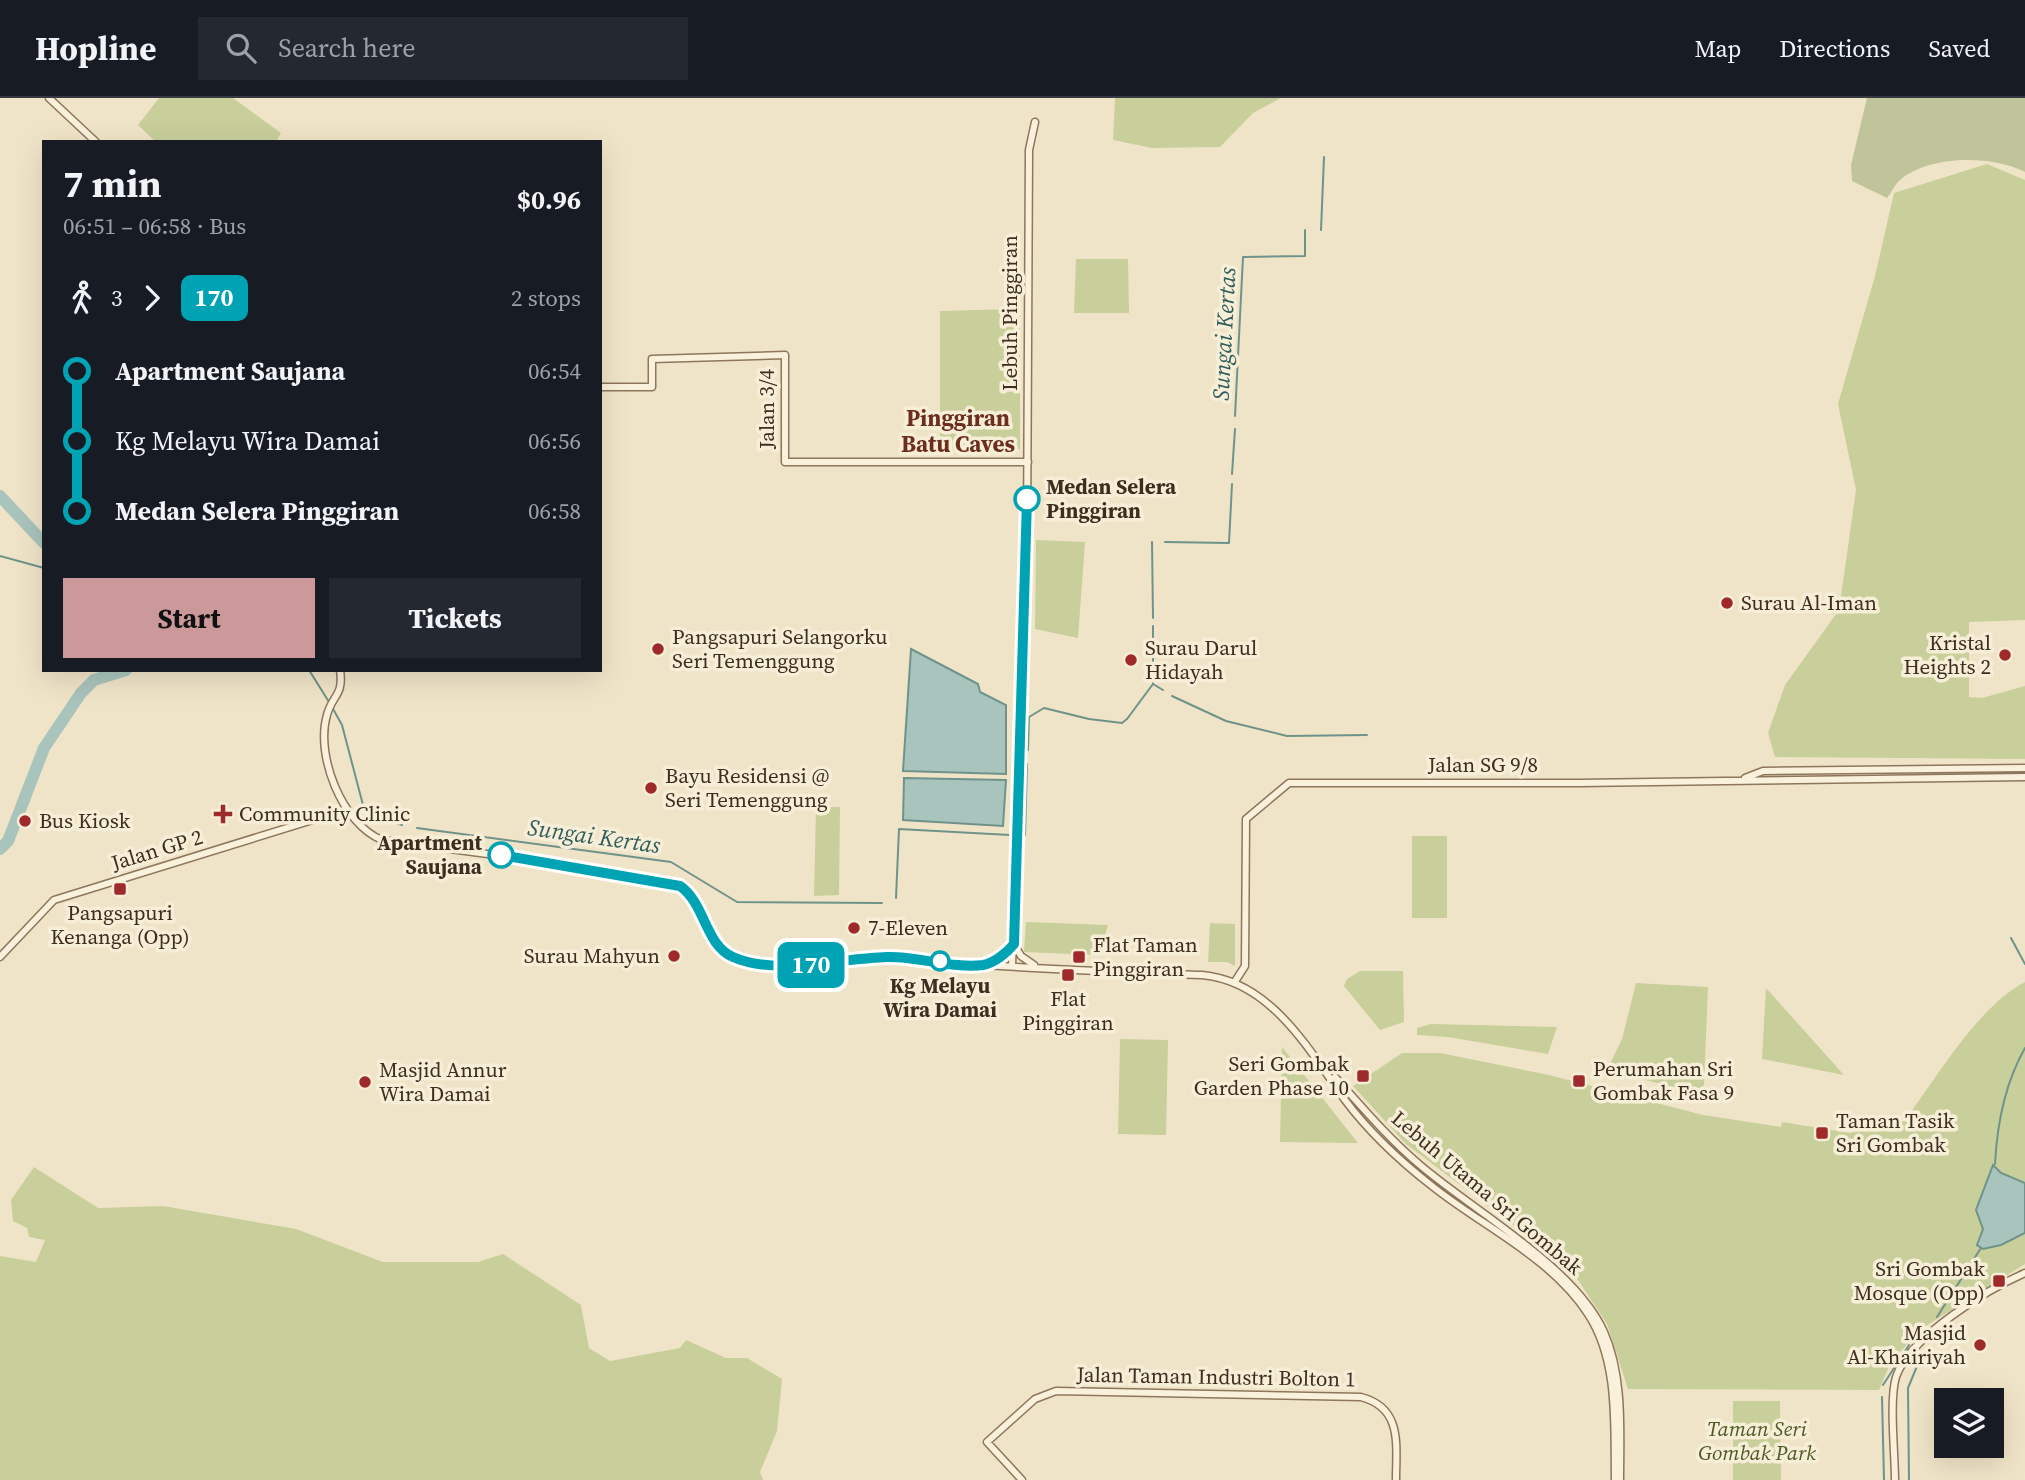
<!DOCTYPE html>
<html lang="en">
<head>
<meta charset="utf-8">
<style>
  :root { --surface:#171b24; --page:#242831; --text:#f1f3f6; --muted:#9ea1a6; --line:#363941; --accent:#cc999b }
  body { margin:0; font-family:"Source Serif 4",serif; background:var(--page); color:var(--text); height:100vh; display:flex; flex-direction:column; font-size:26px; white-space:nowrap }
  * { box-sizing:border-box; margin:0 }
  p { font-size:23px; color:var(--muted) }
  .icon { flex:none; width:38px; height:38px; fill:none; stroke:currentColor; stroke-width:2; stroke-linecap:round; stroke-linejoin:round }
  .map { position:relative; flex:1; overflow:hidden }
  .sheet { position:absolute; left:42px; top:42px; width:560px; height:532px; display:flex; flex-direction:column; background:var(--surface); border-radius:0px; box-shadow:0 7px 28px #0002 }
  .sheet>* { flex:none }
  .badge { padding:0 14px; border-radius:10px; font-size:24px; line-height:46px }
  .controls { position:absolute; left:1934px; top:1290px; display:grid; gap:14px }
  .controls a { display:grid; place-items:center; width:70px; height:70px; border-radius:0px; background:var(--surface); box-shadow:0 7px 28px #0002; font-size:35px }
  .map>.badge { position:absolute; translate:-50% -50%; box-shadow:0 0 0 4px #fff }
  .legs { display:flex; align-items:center; gap:10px; height:77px; padding:0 21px; font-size:23px }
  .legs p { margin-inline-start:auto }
  .overview { display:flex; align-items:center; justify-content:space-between; height:119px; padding:0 21px }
  h1 { font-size:38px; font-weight:700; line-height:52px }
  .button { display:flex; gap:14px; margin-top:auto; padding:14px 21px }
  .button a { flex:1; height:80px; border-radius:0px; background:var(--accent); color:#111; font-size:28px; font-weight:700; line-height:80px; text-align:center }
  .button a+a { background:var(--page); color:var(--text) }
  ul { padding:0 21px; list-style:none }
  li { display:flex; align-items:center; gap:24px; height:70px; font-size:26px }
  li i { display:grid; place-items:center; width:10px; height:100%; margin:0 9px; background:currentColor }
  li i::after { content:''; width:18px; height:18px; margin:-9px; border:5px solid; border-radius:50%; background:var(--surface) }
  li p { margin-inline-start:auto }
  li:first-child i { background:linear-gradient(#0000 50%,currentColor 0) }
  li:last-child i { background:linear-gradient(currentColor 50%,#0000 0) }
  header { display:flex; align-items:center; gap:42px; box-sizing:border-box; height:98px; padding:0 35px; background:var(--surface); border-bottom:2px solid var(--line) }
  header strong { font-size:33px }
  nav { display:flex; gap:38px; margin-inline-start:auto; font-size:24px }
  .search { width:490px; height:63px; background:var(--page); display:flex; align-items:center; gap:18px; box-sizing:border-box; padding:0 24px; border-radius:0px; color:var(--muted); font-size:26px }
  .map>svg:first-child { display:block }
</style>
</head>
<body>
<header>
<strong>Hopline</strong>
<div class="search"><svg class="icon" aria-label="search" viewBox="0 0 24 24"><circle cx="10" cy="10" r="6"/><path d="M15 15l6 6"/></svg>Search here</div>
<nav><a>Map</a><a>Directions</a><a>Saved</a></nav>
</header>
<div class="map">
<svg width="2025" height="1382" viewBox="0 0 2025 1382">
  <rect width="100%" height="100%" fill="#f0e4c8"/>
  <path fill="#c9cf9b" d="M 159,0 L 233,0 L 281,35 L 276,44 L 156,44 L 138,27 Z
    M 1115,0 L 1281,0 L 1253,15 L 1220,49 L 1152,50 L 1113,42 Z
    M 1987,66 L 2025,82 L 2025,522 L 1969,524 L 1969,599 L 1982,600 L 2025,588 L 2025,661 L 1775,659 L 1768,635 L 1785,587 L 1839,512 L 1856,392 L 1838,306 L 1875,178 L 1894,95 Z
    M 1076,161 L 1128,161 L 1129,215 L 1074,215 Z
    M 1012,211 L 1020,216 L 1020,351 L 952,353 L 940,339 L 940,213 Z
    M 1036,442 L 1085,444 L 1078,540 L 1035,531 Z
    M 816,709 L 840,709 L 839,797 L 814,798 Z
    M 1412,738 L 1447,738 L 1447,820 L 1412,820 Z
    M 1026,824 L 1108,827 L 1100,855 L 1095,857 L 1024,854 Z
    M 1210,825 L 1235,826 L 1235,868 L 1227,864 L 1208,864 Z
    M 1360,873 L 1403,873 L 1404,924 L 1380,932 L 1344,888 L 1347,881 Z
    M 2025,884 L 2025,1166 L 1921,1231 L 1891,1264 L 1879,1292 L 1628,1291 L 1607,1226 L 1578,1182 L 1537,1145 L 1406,1046 L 1353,988 L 1402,955 L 1440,955 L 1549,977 L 1703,1017 L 1781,1029 L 1782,1024 L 1850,1035 L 1904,1023 C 1937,980 1977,909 2025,884 Z
    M 1636,885 L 1708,889 L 1704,987 L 1699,996 L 1607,972 L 1622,941 Z
    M 1766,890 L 1844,977 L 1762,961 Z
    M 1431,926 L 1557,929 L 1548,956 L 1448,939 L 1417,937 L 1417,930 Z
    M 1120,941 L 1168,942 L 1166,1037 L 1118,1036 Z
    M 1282,949 L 1358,1045 L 1359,1045 L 1280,1044 Z
    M 34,1069 L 98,1110 L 163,1108 L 296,1131 L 383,1164 L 478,1164 L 503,1156 L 581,1207 L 589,1250 L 610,1263 L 680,1250 L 686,1242 L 726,1260 L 747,1260 L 782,1281 L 777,1333 L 760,1374 L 763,1382 L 0,1382 L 0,1158 L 36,1164 L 45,1142 L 29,1139 L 27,1130 L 13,1123 L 11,1102 Z
    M 1733,1303 L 1780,1303 L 1781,1382 L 1733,1382 Z"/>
  <path fill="#bfc49a" d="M 1867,0 L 2025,0 L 2025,74 C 1991,57 1930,57 1900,82 C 1895,86 1891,95 1887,100 L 1852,83 L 1851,67 Z"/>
  <path fill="#a9c4bc" stroke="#6f938a" stroke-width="2" d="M 911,551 L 978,586 L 980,594 L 1006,607 L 1006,676 L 903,673 Z
    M 904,680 L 1006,682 L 1003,728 L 903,722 Z
    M 1993,1067 L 2001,1075 L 2025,1085 L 2025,1135 L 2001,1147 L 1983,1151 L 1977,1147 L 1983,1131 L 1976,1112 Z"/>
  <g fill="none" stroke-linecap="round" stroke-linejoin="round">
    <path stroke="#6f938a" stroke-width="2" d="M 1321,132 L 1324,59
      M 1235,318 L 1243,159 L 1305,158 L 1305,132
      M 1232,376 L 1235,331
      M 1152,444 L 1153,520
      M 1165,444 L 1229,445 L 1232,386
      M 0,458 L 44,470
      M 309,572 L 329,604
      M 1153,586 L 1163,592
      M 1172,598 L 1226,623 L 1287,638 L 1367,637
      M 332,609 L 342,627 L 363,707 L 370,716 L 402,727
      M 1028,652 L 1029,619 L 1044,610 L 1089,621 L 1122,625 L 1127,621 L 1153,586 L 1153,528
      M 417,730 L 671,764 L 737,804 L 882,805
      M 1025,737 L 1027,666
      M 896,800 L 899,731 L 1010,737
      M 2011,840 L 2025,866
      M 1995,1066 C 1997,1027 2005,985 2025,950
      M 1937,1219 L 1981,1150
      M 1883,1287 L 1909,1247
      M 1882,1299 L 1884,1382
      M 1909,1382 L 1908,1290 L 1922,1256"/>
    <path stroke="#a9c4bc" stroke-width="12" d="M 0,398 L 44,445
      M 0,751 L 8,743 L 44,650 L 81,595 L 94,582 L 126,572"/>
    <g stroke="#8d765c" stroke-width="9">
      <path id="tertiary" d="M 49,0 L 96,44
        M 600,289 L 652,289 L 652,261 L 785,257 L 785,364 L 1028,364
        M 340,572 C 344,598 332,597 327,617 C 315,657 342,726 382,742 L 570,767 L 680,788 C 705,805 705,846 732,859 C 774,879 845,858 890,859 C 921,859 953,865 985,867 C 1057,872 1129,874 1202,877 C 1271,883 1309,952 1345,1002 C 1369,1034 1400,1063 1432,1088 C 1483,1129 1551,1159 1588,1216 C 1619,1263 1614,1328 1615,1382
        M 1745,680 L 1763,673 L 2025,670
        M 1015,848 L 1021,858 L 1034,867
        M 0,859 L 54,802 L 345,712
        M 987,865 L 1013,848
        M 1012,868 L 1027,439 L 1029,52 L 1035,24
        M 1234,885 L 1245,868 L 1246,721 L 1289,685 L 1580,685 L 2025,679
        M 1335,979 C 1362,1009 1389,1041 1420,1067 C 1475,1114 1575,1169 1604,1234 C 1624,1279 1620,1334 1620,1382
        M 1022,1382 L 987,1344 L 1035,1301 L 1056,1293 L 1361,1299 C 1403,1310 1396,1347 1396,1382
        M 1895,1382 C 1895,1356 1889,1302 1896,1279 C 1909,1239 1988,1191 2025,1175"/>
    </g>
    <use href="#tertiary" stroke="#faf1dc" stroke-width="6"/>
  </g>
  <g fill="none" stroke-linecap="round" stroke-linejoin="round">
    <g stroke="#fff" stroke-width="16">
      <path id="line-1" d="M 501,757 L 680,788 C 705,805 705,847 733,859 C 775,878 842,860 887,859 C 917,858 954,871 983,867 C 994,865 1007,855 1014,846 L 1027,401"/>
    </g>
    <use href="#line-1" stroke="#00a3b4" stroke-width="10"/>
  </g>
  <g fill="#fff" stroke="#00a3b4" stroke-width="3.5">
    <circle cx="1027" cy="401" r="12"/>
    <circle cx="501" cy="757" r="12"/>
    <circle cx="940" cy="863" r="9"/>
  </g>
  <g fill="#9e2a2b" stroke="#f7eed8" stroke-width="2.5">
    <circle cx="1727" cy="505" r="7"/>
    <circle cx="658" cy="551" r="7"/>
    <circle cx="2005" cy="557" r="7"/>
    <circle cx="1131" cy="562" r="7"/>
    <circle cx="651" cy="690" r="7"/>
    <path d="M219.5 705.5h7v7h7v7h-7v7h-7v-7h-7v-7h7z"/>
    <circle cx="25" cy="723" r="7"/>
    <rect x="113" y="784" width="14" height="14" rx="3.5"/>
    <circle cx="854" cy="830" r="7"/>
    <circle cx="674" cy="858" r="7"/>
    <rect x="1072" y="852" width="14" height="14" rx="3.5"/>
    <rect x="1061" y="870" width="14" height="14" rx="3.5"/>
    <rect x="1356" y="971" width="14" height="14" rx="3.5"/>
    <rect x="1572" y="976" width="14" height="14" rx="3.5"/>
    <circle cx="365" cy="984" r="7"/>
    <rect x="1815" y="1028" width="14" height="14" rx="3.5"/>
    <rect x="1992" y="1176" width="14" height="14" rx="3.5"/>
    <circle cx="1980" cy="1247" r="7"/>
  </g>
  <g text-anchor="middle" stroke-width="7" stroke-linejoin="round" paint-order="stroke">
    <g font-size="21" fill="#3d2e20" stroke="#f7eed8">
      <text transform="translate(1010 215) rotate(-90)" y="7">Lebuh Pinggiran</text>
      <text transform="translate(767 311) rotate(-90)" y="7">Jalan 3/4</text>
      <text x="1483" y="674">Jalan SG 9/8</text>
      <text transform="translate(157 752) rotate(-17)" y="7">Jalan GP 2</text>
      <text transform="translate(1487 1095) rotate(40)" y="7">Lebuh Utama Sri Gombak</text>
      <text transform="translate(1216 1279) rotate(1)" y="7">Jalan Taman Industri Bolton 1</text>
    </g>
    <g font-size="21" font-weight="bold" fill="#3d2e20" stroke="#f7eed8" text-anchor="start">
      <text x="1046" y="396">Medan Selera<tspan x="1046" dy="24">Pinggiran</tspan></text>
      <text x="482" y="752" text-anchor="end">Apartment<tspan x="482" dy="24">Saujana</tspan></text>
      <text x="940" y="895" text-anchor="middle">Kg Melayu<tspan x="940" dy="24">Wira Damai</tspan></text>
    </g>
    <g font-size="21" fill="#3d2e20" stroke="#f7eed8" text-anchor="start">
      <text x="1741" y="512">Surau Al-Iman</text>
      <text x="672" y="546">Pangsapuri Selangorku<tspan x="672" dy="24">Seri Temenggung</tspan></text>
      <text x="1991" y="552" text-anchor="end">Kristal<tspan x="1991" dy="24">Heights 2</tspan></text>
      <text x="1145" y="557">Surau Darul<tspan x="1145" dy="24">Hidayah</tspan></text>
      <text x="665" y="685">Bayu Residensi @<tspan x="665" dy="24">Seri Temenggung</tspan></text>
      <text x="239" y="723">Community Clinic</text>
      <text x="39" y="730">Bus Kiosk</text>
      <text x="120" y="822" text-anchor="middle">Pangsapuri<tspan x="120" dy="24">Kenanga (Opp)</tspan></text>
      <text x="868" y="837">7-Eleven</text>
      <text x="1093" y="854">Flat Taman<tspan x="1093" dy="24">Pinggiran</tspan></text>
      <text x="660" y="865" text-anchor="end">Surau Mahyun</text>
      <text x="1068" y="908" text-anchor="middle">Flat<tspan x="1068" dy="24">Pinggiran</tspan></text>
      <text x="1349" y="973" text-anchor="end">Seri Gombak<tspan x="1349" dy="24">Garden Phase 10</tspan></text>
      <text x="1593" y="978">Perumahan Sri<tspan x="1593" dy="24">Gombak Fasa 9</tspan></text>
      <text x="379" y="979">Masjid Annur<tspan x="379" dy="24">Wira Damai</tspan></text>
      <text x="1836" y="1030">Taman Tasik<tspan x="1836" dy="24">Sri Gombak</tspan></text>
      <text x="1985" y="1178" text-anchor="end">Sri Gombak<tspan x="1985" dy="24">Mosque (Opp)</tspan></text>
      <text x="1966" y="1242" text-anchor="end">Masjid<tspan x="1966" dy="24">Al-Khairiyah</tspan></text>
    </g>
    <g font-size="21" font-style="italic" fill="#4d5a26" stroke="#f7eed8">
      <text x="1757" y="1338">Taman Seri<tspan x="1757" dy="24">Gombak Park</tspan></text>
    </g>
    <g font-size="23" font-style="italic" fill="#2f5d5a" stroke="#f7eed8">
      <text transform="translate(1224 236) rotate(-87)" y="8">Sungai Kertas</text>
      <text transform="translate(594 738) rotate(8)" y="8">Sungai Kertas</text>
    </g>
    <g font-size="23" font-weight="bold" fill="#6b2e1e" stroke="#f7eed8">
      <text x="958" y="328">Pinggiran<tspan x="958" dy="26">Batu Caves</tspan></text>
    </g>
  </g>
</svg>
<div class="controls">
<a><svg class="icon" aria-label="layers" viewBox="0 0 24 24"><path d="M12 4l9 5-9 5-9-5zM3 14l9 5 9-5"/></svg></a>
</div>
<b class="badge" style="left:811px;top:867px;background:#00a3b4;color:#fff">170</b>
<section class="sheet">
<div class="overview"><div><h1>7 min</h1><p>06:51 – 06:58 · Bus</p></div><b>$0.96</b></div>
<div class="legs"><svg class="icon" aria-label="walk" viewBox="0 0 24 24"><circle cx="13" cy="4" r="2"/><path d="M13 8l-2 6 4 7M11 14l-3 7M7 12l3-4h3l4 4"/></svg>3<svg class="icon" aria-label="forward" viewBox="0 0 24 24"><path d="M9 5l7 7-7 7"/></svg><b class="badge" style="background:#00a3b4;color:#fff">170</b><p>2 stops</p></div>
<ul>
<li><i style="color:#00a3b4"></i><b>Apartment Saujana</b><p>06:54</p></li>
<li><i style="color:#00a3b4"></i><span>Kg Melayu Wira Damai</span><p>06:56</p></li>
<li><i style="color:#00a3b4"></i><b>Medan Selera Pinggiran</b><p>06:58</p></li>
</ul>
<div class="button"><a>Start</a><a>Tickets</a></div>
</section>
</div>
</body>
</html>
